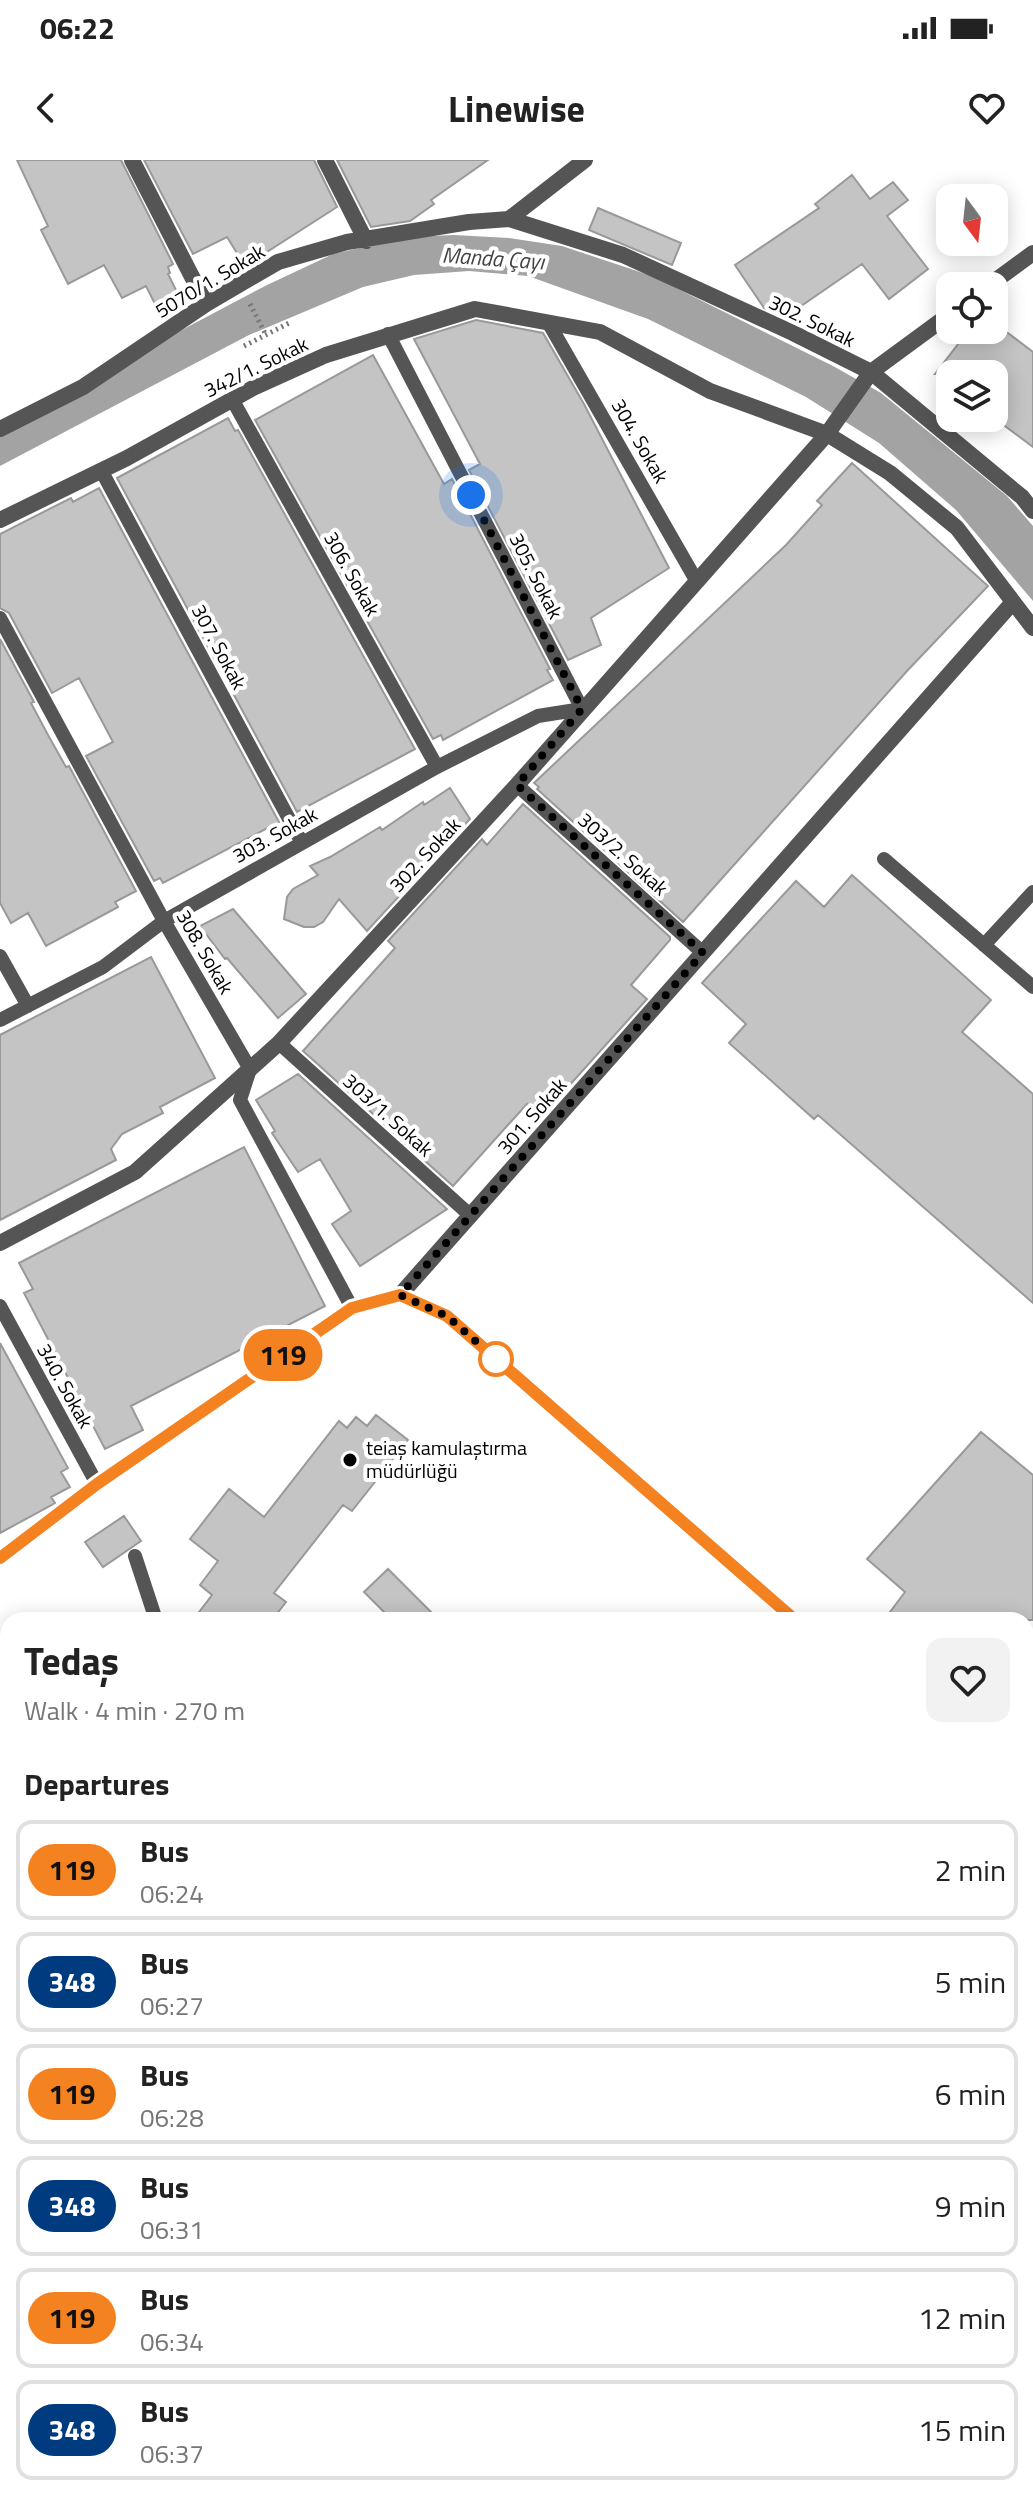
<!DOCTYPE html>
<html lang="en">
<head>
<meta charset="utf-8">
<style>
  :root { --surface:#fff; --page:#f2f2f2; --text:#222; --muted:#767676; --line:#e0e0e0 }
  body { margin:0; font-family:"Titillium Web",sans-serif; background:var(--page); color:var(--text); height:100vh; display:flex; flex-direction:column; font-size:30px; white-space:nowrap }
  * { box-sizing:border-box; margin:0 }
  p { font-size:26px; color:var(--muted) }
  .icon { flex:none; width:44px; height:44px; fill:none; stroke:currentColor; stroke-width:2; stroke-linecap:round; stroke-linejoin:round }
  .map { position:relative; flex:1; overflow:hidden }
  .sheet { position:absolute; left:0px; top:1452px; width:1034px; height:896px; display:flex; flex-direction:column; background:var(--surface); border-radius:24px 24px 0 0; box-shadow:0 4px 20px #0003 }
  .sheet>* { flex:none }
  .badge { padding:0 16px; border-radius:26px; font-size:28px; line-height:52px }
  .needle { width:52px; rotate:165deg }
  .controls { position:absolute; left:936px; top:24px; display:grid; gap:16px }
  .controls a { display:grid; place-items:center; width:72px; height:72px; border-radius:16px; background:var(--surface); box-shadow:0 4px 20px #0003; font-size:40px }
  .you { position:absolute; width:40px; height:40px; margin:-20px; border:6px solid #fff; border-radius:50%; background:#1a73e8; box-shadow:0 0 0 12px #1a73e833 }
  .map>.badge { position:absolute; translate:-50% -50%; box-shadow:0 0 0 4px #fff }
  h2 { padding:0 24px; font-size:30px; line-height:72px }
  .round { display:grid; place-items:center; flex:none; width:84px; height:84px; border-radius:16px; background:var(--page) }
  .head { display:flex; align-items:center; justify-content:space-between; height:136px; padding:0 24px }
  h1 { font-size:38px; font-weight:700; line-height:60px }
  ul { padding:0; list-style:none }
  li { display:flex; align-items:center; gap:24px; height:100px; margin:0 16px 12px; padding:0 8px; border:4px solid var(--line); border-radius:16px }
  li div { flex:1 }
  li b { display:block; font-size:30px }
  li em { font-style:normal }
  li .badge { min-width:88px; font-weight:700; text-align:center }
  .status { display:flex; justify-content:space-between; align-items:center; height:56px; padding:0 40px; background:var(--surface); direction:ltr }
  .status svg { height:22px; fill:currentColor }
  header { display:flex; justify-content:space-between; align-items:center; height:104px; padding:0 24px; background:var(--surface); font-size:36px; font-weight:700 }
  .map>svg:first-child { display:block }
</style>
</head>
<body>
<div class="status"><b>06:22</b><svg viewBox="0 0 49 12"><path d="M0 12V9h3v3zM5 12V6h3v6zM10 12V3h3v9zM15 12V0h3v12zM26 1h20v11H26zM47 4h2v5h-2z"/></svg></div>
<header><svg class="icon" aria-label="back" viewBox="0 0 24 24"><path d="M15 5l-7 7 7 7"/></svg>Linewise<svg class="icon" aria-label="heart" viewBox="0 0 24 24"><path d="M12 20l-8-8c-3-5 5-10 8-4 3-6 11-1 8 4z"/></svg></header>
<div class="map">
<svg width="1033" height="2348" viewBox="0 0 1033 2348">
  <rect width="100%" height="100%" fill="#fff"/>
  <path fill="#dcdcdc" d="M 6,1753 L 8,1754 L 8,1879 L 0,1874 L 0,1762 Z"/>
  <path fill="#a3a3a3" d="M 454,75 L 509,78 L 562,86 L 652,116 L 833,206 L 881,233 L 1007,336 L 1033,366 L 1033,441 L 956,350 L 879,283 L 806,237 L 648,159 L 528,116 L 469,111 L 414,115 L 363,127 L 249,175 L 0,306 L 0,266 L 265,126 L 333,94 L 408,77 Z"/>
  <path fill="#c4c4c4" stroke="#999" stroke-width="2" d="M 17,0 L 121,0 L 173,104 L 168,107 L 170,113 L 168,114 L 184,146 L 162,158 L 146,126 L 122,138 L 104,105 L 68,124 L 41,70 L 48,66 Z
    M 144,0 L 314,0 L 337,47 L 245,106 L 227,77 L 193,94 Z
    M 337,0 L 488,0 L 431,40 L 434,44 L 410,61 L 371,67 Z
    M 852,15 L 870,39 L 893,22 L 908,40 L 887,56 L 928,109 L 889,139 L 862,104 L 785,157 L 764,148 L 735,105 L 819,48 L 815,44 Z
    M 598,48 L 681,83 L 672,105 L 589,70 Z
    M 476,160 L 543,173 L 584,244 L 669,408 L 591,458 L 601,485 L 568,500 L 469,310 L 480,304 L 414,179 Z
    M 969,170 L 1004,170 L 1033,192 L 1033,287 L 994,258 L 994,214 L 935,214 Z
    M 373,195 L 444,324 L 452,319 L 550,509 L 547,510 L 553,520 L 443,580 L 441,575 L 433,579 L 255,260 Z
    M 228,258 L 235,271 L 238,270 L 415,589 L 297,652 L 117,318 Z
    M 852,303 L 988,426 L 907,511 L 683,762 L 537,629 L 539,627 L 534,623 L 786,385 L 822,345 L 817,341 Z
    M 99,328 L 279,662 L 163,723 L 160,718 L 154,721 L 86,596 L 113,582 L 79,518 L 52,533 L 9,453 L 0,448 L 0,374 L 71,338 L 73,342 Z
    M 0,479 L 34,542 L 31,543 L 48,575 L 66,607 L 69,606 L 136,731 L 115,742 L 118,747 L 46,786 L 28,753 L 11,763 L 0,743 Z
    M 450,628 L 470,659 L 367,771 L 339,739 L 323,762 L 314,767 L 304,767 L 284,759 L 287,737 L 293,729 L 318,715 L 310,706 L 330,697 L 380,667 L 382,670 L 423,642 L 424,645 Z
    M 523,644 L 670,777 L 670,780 L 631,825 L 647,839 L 541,957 L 527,944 L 453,1026 L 303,891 L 395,788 L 388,781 L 482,679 L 487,685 Z
    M 852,715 L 991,840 L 962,872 L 1033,934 L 1033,1143 L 818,955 L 814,959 L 729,883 L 746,864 L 702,823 L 796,721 L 824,747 Z
    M 233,749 L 306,834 L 278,858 L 227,798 L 225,799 L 200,766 Z
    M 151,797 L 215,918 L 160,947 L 163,953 L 122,974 L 111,989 L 116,1000 L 0,1060 L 0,875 Z
    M 298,914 L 447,1049 L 360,1106 L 332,1064 L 351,1051 L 320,999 L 298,1012 L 272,973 L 275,971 L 256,940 Z
    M 244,987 L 325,1146 L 131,1246 L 143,1270 L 105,1289 L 24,1133 L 33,1129 L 19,1103 Z
    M 0,1183 L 68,1308 L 61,1312 L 70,1327 L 51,1337 L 55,1343 L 50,1346 L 0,1373 Z
    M 376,1255 L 408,1280 L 352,1351 L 343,1345 L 274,1433 L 286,1442 L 272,1460 L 193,1460 L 212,1435 L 200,1425 L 218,1401 L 190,1379 L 229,1329 L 264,1357 L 339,1261 L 347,1268 L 356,1257 L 367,1266 Z
    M 981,1272 L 1033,1315 L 1033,1460 L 884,1460 L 905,1432 L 867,1399 Z
    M 124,1356 L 141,1381 L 103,1407 L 85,1382 Z
    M 388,1409 L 439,1460 L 392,1460 L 364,1432 Z"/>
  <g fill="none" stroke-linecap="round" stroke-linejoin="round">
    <path stroke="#777" stroke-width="5" stroke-dasharray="2 4" stroke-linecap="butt" d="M 250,144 L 266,175
      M 244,186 L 291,162"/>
    <path stroke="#555" stroke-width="14" d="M 548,162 L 696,420
      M 232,239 L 437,607
      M 101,310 L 302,683
      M 0,458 L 164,761 L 250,909 L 240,940 L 352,1148
      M 517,625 L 703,793
      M 884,699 L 1033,827
      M 984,785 L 1033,732
      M 0,796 L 28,846
      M 0,860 L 103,807 L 164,761 L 437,607 L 538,556 L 582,549 L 388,174
      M 279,883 L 471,1056
      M 0,1146 L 97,1324
      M 135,1396 L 156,1460
      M 491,1460 L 491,1459
      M 0,1634 L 8,1629
      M 0,1695 L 8,1684
      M 1026,2103 L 1033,2108"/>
    <path stroke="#555" stroke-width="16" d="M 132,0 L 206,144
      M 325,0 L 366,81
      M 509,59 L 585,0
      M 0,269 L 83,227 L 206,144 L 278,102 L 347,82 L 469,62 L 509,59 L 623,95 L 793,173 L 871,212 L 1022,337 L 1033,351
      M 0,360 L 127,298 L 253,228 L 326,195 L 475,149 L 600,172 L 710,231 L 827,274 L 890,313 L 957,368 L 1033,468
      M 400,1135 L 1013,442
      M 0,2229 L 8,2233
      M 239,2340 L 257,2348
      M 561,2348 L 565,2340
      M 646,2348 L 650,2340"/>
    <path stroke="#555" stroke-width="16" d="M 988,126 L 1033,93
      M 0,1083 L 135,1012 L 279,883 L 517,625 L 827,274 L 871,212 L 950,154
      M 0,1398 L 97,1324 L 352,1148 L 400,1135 L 447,1156 L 795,1460
      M 1026,1662 L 1033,1668"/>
    <path stroke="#222" stroke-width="16" d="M 1026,2124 L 1033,2115
      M 853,2348 L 859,2340
      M 1020,2348 L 1033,2331"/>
    <g stroke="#000" stroke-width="9">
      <path id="rail" d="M 1026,2239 L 1033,2229
        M 1026,2279 L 1033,2270
        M 942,2348 L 948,2340
        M 974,2348 L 980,2340"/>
    </g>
    <use href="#rail" stroke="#fff" stroke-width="6" stroke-dasharray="18" stroke-linecap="butt"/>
  </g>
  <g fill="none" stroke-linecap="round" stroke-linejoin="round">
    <g stroke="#fff" stroke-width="18">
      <path id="line" d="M 0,1398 L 97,1324 L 352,1148 L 400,1135 L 447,1156 L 795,1460"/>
    </g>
    <use href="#line" stroke="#f58220" stroke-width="12"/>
    <path stroke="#000" stroke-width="8" stroke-dasharray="0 14.4" d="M 471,335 L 582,549 L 517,625 L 703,793 L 400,1135 L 447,1156 L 496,1199"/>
  </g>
  <circle fill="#fff" stroke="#f58220" stroke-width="4" cx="496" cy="1199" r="16"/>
  <circle fill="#000" stroke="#fff" stroke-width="3" cx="350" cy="1300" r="8"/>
  <g text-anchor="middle" stroke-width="8" stroke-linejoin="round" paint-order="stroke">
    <g font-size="20" fill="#000" stroke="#fff">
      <text transform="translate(210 121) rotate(-31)" y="7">5070/1. Sokak</text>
      <text transform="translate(812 161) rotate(26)" y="7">302. Sokak</text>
      <text transform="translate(256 207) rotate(-26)" y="7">342/1. Sokak</text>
      <text transform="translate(640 281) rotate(60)" y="7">304. Sokak</text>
      <text transform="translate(352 414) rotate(61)" y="7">306. Sokak</text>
      <text transform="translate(536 416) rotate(63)" y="7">305. Sokak</text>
      <text transform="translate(219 487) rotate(62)" y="7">307. Sokak</text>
      <text transform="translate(275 675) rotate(-29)" y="7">303. Sokak</text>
      <text transform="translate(623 694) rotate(42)" y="7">303/2. Sokak</text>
      <text transform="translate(425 695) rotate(-47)" y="7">302. Sokak</text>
      <text transform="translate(205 792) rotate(60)" y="7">308. Sokak</text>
      <text transform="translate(388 955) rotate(42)" y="7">303/1. Sokak</text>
      <text transform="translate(532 956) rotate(-49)" y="7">301. Sokak</text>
      <text transform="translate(65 1226) rotate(61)" y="7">340. Sokak</text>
    </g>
    <g font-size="20" fill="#000" stroke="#fff" text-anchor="start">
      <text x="366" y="1295">teiaş kamulaştırma<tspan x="366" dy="23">müdürlüğü</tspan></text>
    </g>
    <g font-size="22" font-style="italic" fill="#444" stroke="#fff">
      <text transform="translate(493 98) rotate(4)" y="8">Manda Çayı</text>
    </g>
  </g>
</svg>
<div class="controls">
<a><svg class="needle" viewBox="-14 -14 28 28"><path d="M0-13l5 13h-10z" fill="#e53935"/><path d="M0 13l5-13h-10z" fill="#767676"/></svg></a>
<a><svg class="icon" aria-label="locate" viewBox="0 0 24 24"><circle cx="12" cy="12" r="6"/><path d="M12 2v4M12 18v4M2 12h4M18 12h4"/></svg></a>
<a><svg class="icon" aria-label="layers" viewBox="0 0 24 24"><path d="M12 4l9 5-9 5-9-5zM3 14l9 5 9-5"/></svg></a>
</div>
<div class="you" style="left:471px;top:335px"></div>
<b class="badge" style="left:283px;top:1195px;background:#f58220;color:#111">119</b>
<section class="sheet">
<div class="head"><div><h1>Tedaş</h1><p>Walk · 4 min · 270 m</p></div><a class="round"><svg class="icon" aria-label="heart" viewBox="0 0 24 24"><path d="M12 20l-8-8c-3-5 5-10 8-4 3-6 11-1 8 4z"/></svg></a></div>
<h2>Departures</h2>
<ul>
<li><span class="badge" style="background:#f58220;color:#111">119</span><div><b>Bus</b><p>06:24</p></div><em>2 min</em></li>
<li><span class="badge" style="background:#003b80;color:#fff">348</span><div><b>Bus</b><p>06:27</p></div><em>5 min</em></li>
<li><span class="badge" style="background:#f58220;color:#111">119</span><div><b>Bus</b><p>06:28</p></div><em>6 min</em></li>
<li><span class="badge" style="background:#003b80;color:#fff">348</span><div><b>Bus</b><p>06:31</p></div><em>9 min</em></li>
<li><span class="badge" style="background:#f58220;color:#111">119</span><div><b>Bus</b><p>06:34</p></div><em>12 min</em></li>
<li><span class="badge" style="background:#003b80;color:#fff">348</span><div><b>Bus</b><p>06:37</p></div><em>15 min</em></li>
</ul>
</section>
</div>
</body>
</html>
